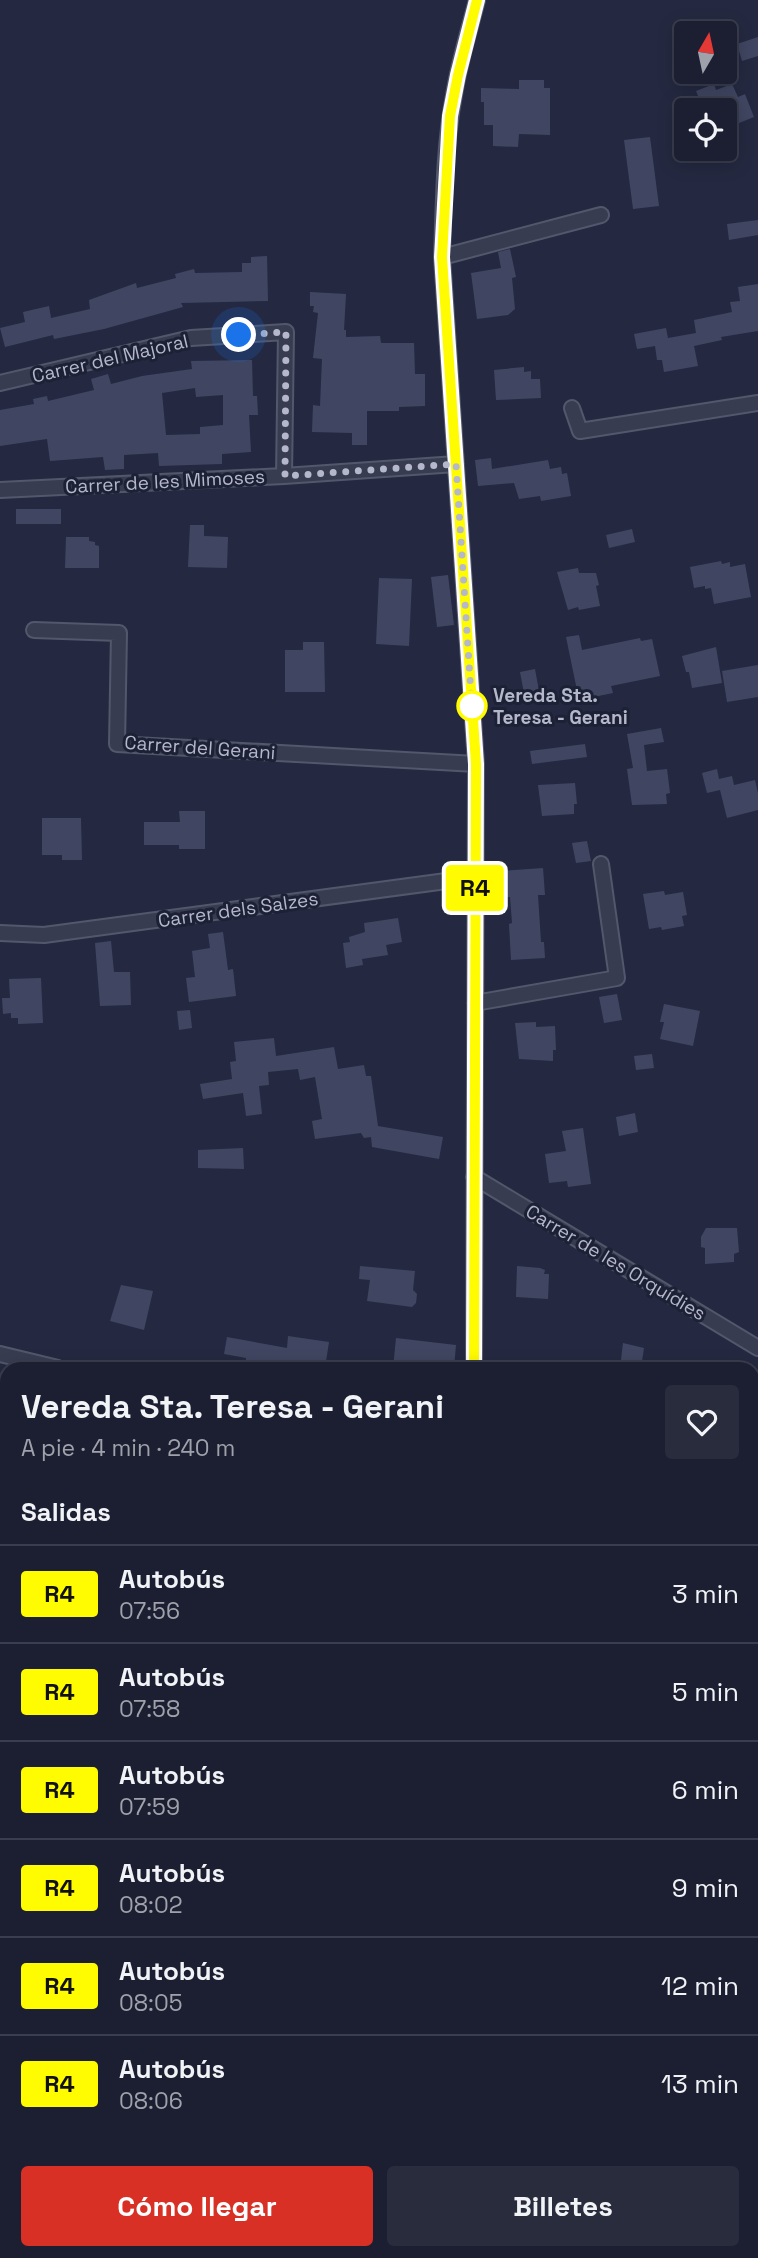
<!DOCTYPE html>
<html lang="es">
<head>
<meta charset="utf-8">
<style>
  :root { --surface:#1b1f31; --page:#282c3d; --text:#f1f3f6; --muted:#a0a2ab; --line:#393d4d; --accent:#d93025 }
  body { margin:0; font-family:"Space Grotesk",sans-serif; background:var(--page); color:var(--text); height:100vh; display:flex; flex-direction:column; font-size:26px; white-space:nowrap }
  * { box-sizing:border-box; margin:0 }
  p { font-size:23px; color:var(--muted) }
  .icon { flex:none; width:38px; height:38px; fill:none; stroke:currentColor; stroke-width:2; stroke-linecap:round; stroke-linejoin:round }
  .map { position:relative; flex:1; overflow:hidden }
  .panel { position:absolute; left:0px; top:1362px; width:760px; height:898px; display:flex; flex-direction:column; background:var(--surface); border-radius:21px 21px 0 0; box-shadow:0 4px 18px #0003,0 0 0 2px var(--line) }
  .panel>* { flex:none }
  .badge { padding:0 14px; border-radius:5px; font-size:24px; line-height:46px }
  .needle { width:46px; rotate:9deg }
  .buttons { position:absolute; left:674px; top:21px; display:grid; gap:14px }
  .buttons a { display:grid; place-items:center; width:63px; height:63px; border-radius:7px; background:var(--surface); box-shadow:0 4px 18px #0003,0 0 0 2px var(--line); font-size:35px }
  .you { position:absolute; width:35px; height:35px; margin:-18px; border:5px solid #fff; border-radius:50%; background:#1a73e8; box-shadow:0 0 0 10px #1a73e833 }
  .map>.badge { position:absolute; translate:-50% -50%; box-shadow:0 0 0 4px #fff }
  h2 { padding:0 21px; font-size:26px; line-height:63px }
  .round { display:grid; place-items:center; flex:none; width:74px; height:74px; border-radius:7px; background:var(--page) }
  .overview { display:flex; align-items:center; justify-content:space-between; height:119px; padding:0 21px }
  h1 { font-size:33px; font-weight:800; line-height:52px }
  .action { display:flex; gap:14px; margin-top:auto; padding:14px 21px }
  .action a { flex:1; height:80px; border-radius:7px; background:var(--accent); color:#fff; font-size:28px; font-weight:800; line-height:80px; text-align:center }
  .action a+a { background:var(--page); color:var(--text) }
  ul { padding:0; list-style:none }
  li { display:flex; align-items:center; gap:21px; height:98px; padding:0 21px; border-top:2px solid var(--line) }
  li div { flex:1 }
  li b { display:block; font-size:26px }
  li em { font-style:normal }
  li .badge { min-width:77px; font-weight:700; text-align:center }
  .map>svg:first-child { display:block }
</style>
</head>
<body>
<div class="map">
<svg width="758" height="2258" viewBox="0 0 758 2258">
  <rect width="100%" height="100%" fill="#242941"/>
  <path fill="#404661" fill-rule="evenodd" d="M 758,37 L 758,56 L 742,61 L 737,44 Z
    M 519,80 L 544,80 L 544,88 L 550,88 L 550,135 L 519,134 L 518,147 L 493,146 L 493,125 L 484,125 L 484,102 L 481,102 L 481,88 L 519,89 Z
    M 714,84 L 716,90 L 732,84 L 738,97 L 745,94 L 754,117 L 724,129 L 724,110 L 704,110 L 696,91 Z
    M 650,137 L 659,206 L 633,209 L 624,140 Z
    M 758,220 L 758,235 L 729,240 L 727,224 Z
    M 510,249 L 516,277 L 512,278 L 515,309 L 508,315 L 477,319 L 471,273 L 501,268 L 498,252 Z
    M 267,256 L 268,301 L 181,303 L 183,307 L 104,329 L 54,339 L 53,335 L 5,347 L 0,328 L 25,322 L 23,312 L 49,306 L 51,318 L 90,309 L 89,300 L 136,283 L 137,288 L 176,278 L 175,274 L 194,269 L 195,273 L 242,272 L 242,263 L 251,263 L 251,257 Z
    M 758,284 L 758,331 L 721,337 L 722,340 L 694,346 L 698,366 L 664,372 L 662,360 L 657,360 L 655,346 L 637,349 L 634,334 L 666,328 L 668,338 L 696,333 L 694,320 L 732,312 L 730,302 L 740,301 L 738,287 Z
    M 310,292 L 346,294 L 344,330 L 346,330 L 346,337 L 380,336 L 381,343 L 414,343 L 415,374 L 425,374 L 425,406 L 399,407 L 399,411 L 367,411 L 367,445 L 352,445 L 352,433 L 312,432 L 313,405 L 320,406 L 322,359 L 313,358 L 318,313 L 313,312 L 314,306 L 310,306 Z
    M 252,360 L 253,396 L 257,396 L 258,415 L 249,415 L 251,452 L 222,454 L 222,464 L 159,466 L 158,453 L 124,455 L 124,469 L 105,470 L 103,457 L 50,461 L 47,439 L 0,446 L 0,410 L 34,404 L 33,399 L 47,396 L 48,401 L 94,390 L 91,379 L 108,374 L 111,384 L 142,376 L 192,369 L 191,361 ZM 195,388 L 196,397 L 223,395 L 223,425 L 200,427 L 200,434 L 166,435 L 162,393 Z
    M 524,367 L 524,372 L 531,371 L 531,379 L 540,379 L 541,398 L 496,400 L 494,370 Z
    M 491,458 L 492,469 L 548,460 L 550,469 L 561,467 L 562,474 L 567,473 L 571,496 L 541,501 L 540,496 L 519,499 L 514,483 L 478,486 L 475,460 Z
    M 16,509 L 61,509 L 61,524 L 16,524 Z
    M 190,525 L 204,525 L 204,536 L 228,537 L 227,568 L 188,567 Z
    M 632,529 L 635,542 L 609,548 L 606,535 Z
    M 66,537 L 89,537 L 89,541 L 95,542 L 95,545 L 99,546 L 99,568 L 65,568 Z
    M 721,561 L 722,564 L 730,562 L 730,567 L 745,564 L 751,597 L 714,604 L 711,588 L 705,589 L 705,586 L 694,588 L 690,567 Z
    M 578,568 L 579,573 L 596,573 L 599,585 L 596,586 L 600,606 L 579,610 L 578,607 L 568,610 L 557,572 Z
    M 448,575 L 454,625 L 437,627 L 431,577 Z
    M 379,578 L 412,579 L 409,646 L 376,644 Z
    M 579,635 L 582,650 L 640,638 L 641,641 L 652,639 L 660,676 L 611,686 L 613,693 L 579,700 L 566,637 Z
    M 303,642 L 324,642 L 325,692 L 285,692 L 285,650 L 303,650 Z
    M 716,647 L 722,683 L 692,688 L 689,672 L 686,672 L 682,656 Z
    M 758,665 L 758,697 L 727,702 L 722,671 Z
    M 535,669 L 541,702 L 526,704 L 520,672 Z
    M 661,728 L 664,742 L 644,745 L 647,771 L 667,769 L 670,793 L 666,794 L 667,804 L 632,805 L 627,769 L 633,768 L 627,734 Z
    M 585,744 L 587,757 L 532,764 L 530,751 Z
    M 717,769 L 719,779 L 732,776 L 734,785 L 755,780 L 758,793 L 758,810 L 727,818 L 720,790 L 707,793 L 702,773 Z
    M 575,783 L 577,804 L 574,804 L 574,814 L 542,816 L 538,785 Z
    M 179,811 L 205,811 L 205,849 L 179,849 L 179,845 L 144,845 L 144,822 L 180,822 Z
    M 42,818 L 81,818 L 82,860 L 62,860 L 62,855 L 42,855 Z
    M 587,841 L 591,861 L 576,863 L 572,843 Z
    M 543,868 L 545,895 L 538,895 L 541,942 L 544,942 L 545,958 L 511,960 L 509,924 L 512,923 L 510,897 L 504,897 L 502,871 Z
    M 664,891 L 665,895 L 683,892 L 687,915 L 682,916 L 684,926 L 662,930 L 661,927 L 649,929 L 643,894 Z
    M 398,918 L 402,942 L 386,945 L 388,955 L 362,959 L 363,965 L 346,968 L 343,943 L 350,942 L 349,937 L 365,932 L 364,923 Z
    M 223,932 L 228,970 L 233,969 L 236,996 L 189,1002 L 186,978 L 195,977 L 192,951 L 210,948 L 208,934 Z
    M 111,941 L 114,972 L 130,972 L 131,1005 L 100,1006 L 95,943 Z
    M 41,978 L 43,1023 L 18,1024 L 18,1018 L 11,1018 L 11,1013 L 3,1014 L 2,998 L 10,998 L 9,979 Z
    M 617,994 L 622,1020 L 604,1023 L 599,997 Z
    M 664,1004 L 700,1011 L 693,1046 L 660,1039 L 664,1022 L 660,1022 Z
    M 190,1010 L 192,1028 L 179,1030 L 177,1011 Z
    M 536,1022 L 536,1027 L 555,1026 L 556,1050 L 553,1050 L 553,1061 L 519,1059 L 515,1023 Z
    M 274,1038 L 276,1056 L 334,1047 L 338,1069 L 364,1065 L 366,1076 L 371,1076 L 378,1126 L 443,1137 L 439,1159 L 372,1147 L 371,1137 L 364,1138 L 361,1133 L 315,1139 L 312,1121 L 322,1119 L 315,1077 L 300,1080 L 298,1069 L 268,1072 L 269,1085 L 259,1086 L 262,1114 L 246,1116 L 243,1093 L 203,1099 L 200,1084 L 232,1079 L 230,1062 L 236,1061 L 234,1042 Z
    M 652,1054 L 654,1068 L 636,1070 L 634,1056 Z
    M 635,1113 L 638,1132 L 619,1136 L 616,1117 Z
    M 583,1128 L 591,1184 L 568,1187 L 567,1181 L 549,1183 L 545,1154 L 566,1151 L 562,1131 Z
    M 243,1148 L 244,1169 L 198,1168 L 198,1150 Z
    M 706,1228 L 737,1228 L 739,1252 L 734,1254 L 734,1262 L 705,1264 L 705,1248 L 701,1247 L 701,1237 Z
    M 360,1266 L 415,1271 L 413,1290 L 417,1294 L 416,1303 L 412,1307 L 367,1301 L 370,1280 L 359,1279 Z
    M 517,1266 L 540,1268 L 545,1270 L 544,1274 L 549,1274 L 548,1299 L 516,1297 Z
    M 121,1285 L 153,1291 L 144,1330 L 110,1321 Z
    M 288,1336 L 329,1342 L 325,1368 L 245,1368 L 246,1358 L 224,1354 L 227,1337 L 287,1348 Z
    M 396,1338 L 456,1345 L 454,1368 L 393,1368 Z
    M 623,1343 L 644,1348 L 641,1368 L 620,1368 Z"/>
  <g fill="none" stroke-linecap="round" stroke-linejoin="round">
    <g stroke="#53576b" stroke-width="10">
      <path id="lane" d="M 0,1460 L 7,1461"/>
    </g>
    <g stroke="#53576b" stroke-width="18">
      <path id="street" d="M 442,257 L 601,215
        M 0,383 L 191,338 L 286,332 L 284,476
        M 572,408 L 580,431 L 758,403
        M 0,490 L 284,476 L 456,464
        M 34,630 L 119,633 L 117,744 L 476,764
        M 0,933 L 44,935 L 476,877
        M 475,1003 L 617,978 L 601,864
        M 474,1177 L 758,1348
        M 0,1354 L 58,1368
        M 474,1368 L 476,764 L 442,257 C 444,203 444,148 454,95 C 459,63 469,31 477,0
        M 752,1512 L 758,1511
        M 752,1611 L 758,1609
        M 0,1668 L 7,1669
        M 410,2252 L 411,2258
        M 681,2252 L 682,2258"/>
    </g>
    <g stroke="#53576b" stroke-width="23">
      <path id="secondary" d="M 752,1679 L 758,1674
        M 0,2249 L 7,2245"/>
    </g>
    <use href="#lane" stroke="#383c51" stroke-width="7"/>
    <use href="#street" stroke="#383c51" stroke-width="14"/>
    <use href="#secondary" stroke="#464a64" stroke-width="19"/>
  </g>
  <g fill="none" stroke-linecap="round" stroke-linejoin="round">
    <g stroke="#fff" stroke-width="16">
      <path id="line" d="M 474,1368 L 476,764 L 442,257 L 450,116 L 458,75 L 477,0"/>
    </g>
    <use href="#line" stroke="#fffb01" stroke-width="10"/>
    <path stroke="#b5b8cb" stroke-width="7" stroke-dasharray="0 12.6" d="M 239,335 L 286,332 L 285,476 L 456,464 L 472,709 L 472,706"/>
  </g>
  <circle fill="#fff" stroke="#fffb01" stroke-width="3.5" cx="472" cy="706" r="14"/>
  <g text-anchor="middle" stroke-width="6" stroke-linejoin="round" paint-order="stroke">
    <g font-size="19" fill="#b5b8cb" stroke="#1d2136">
      <text transform="translate(110 358) rotate(-13)" y="7">Carrer del Majoral</text>
      <text transform="translate(165 481) rotate(-3)" y="7">Carrer de les Mimoses</text>
      <text transform="translate(200 747) rotate(4)" y="7">Carrer del Gerani</text>
      <text transform="translate(238 909) rotate(-8)" y="7">Carrer dels Salzes</text>
      <text transform="translate(616 1262) rotate(31)" y="7">Carrer de les Orquídies</text>
    </g>
    <g font-size="19" font-weight="bold" fill="#b5b8cb" stroke="#1d2136" text-anchor="start">
      <text x="493" y="702">Vereda Sta.<tspan x="493" dy="22">Teresa - Gerani</tspan></text>
    </g>
  </g>
</svg>
<div class="buttons">
<a><svg class="needle" viewBox="-14 -14 28 28"><path d="M0-13l5 13h-10z" fill="#e53935"/><path d="M0 13l5-13h-10z" fill="#a0a2ab"/></svg></a>
<a><svg class="icon" aria-label="locate" viewBox="0 0 24 24"><circle cx="12" cy="12" r="6"/><path d="M12 2v4M12 18v4M2 12h4M18 12h4"/></svg></a>
</div>
<div class="you" style="left:239px;top:335px"></div>
<b class="badge" style="left:475px;top:888px;background:#fffb01;color:#111">R4</b>
<section class="panel">
<div class="overview"><div><h1>Vereda Sta. Teresa - Gerani</h1><p>A pie · 4 min · 240 m</p></div><a class="round"><svg class="icon" aria-label="heart" viewBox="0 0 24 24"><path d="M12 20l-8-8c-3-5 5-10 8-4 3-6 11-1 8 4z"/></svg></a></div>
<h2>Salidas</h2>
<ul>
<li><span class="badge" style="background:#fffb01;color:#111">R4</span><div><b>Autobús</b><p>07:56</p></div><em>3 min</em></li>
<li><span class="badge" style="background:#fffb01;color:#111">R4</span><div><b>Autobús</b><p>07:58</p></div><em>5 min</em></li>
<li><span class="badge" style="background:#fffb01;color:#111">R4</span><div><b>Autobús</b><p>07:59</p></div><em>6 min</em></li>
<li><span class="badge" style="background:#fffb01;color:#111">R4</span><div><b>Autobús</b><p>08:02</p></div><em>9 min</em></li>
<li><span class="badge" style="background:#fffb01;color:#111">R4</span><div><b>Autobús</b><p>08:05</p></div><em>12 min</em></li>
<li><span class="badge" style="background:#fffb01;color:#111">R4</span><div><b>Autobús</b><p>08:06</p></div><em>13 min</em></li>
</ul>
<div class="action"><a>Cómo llegar</a><a>Billetes</a></div>
</section>
</div>
</body>
</html>
